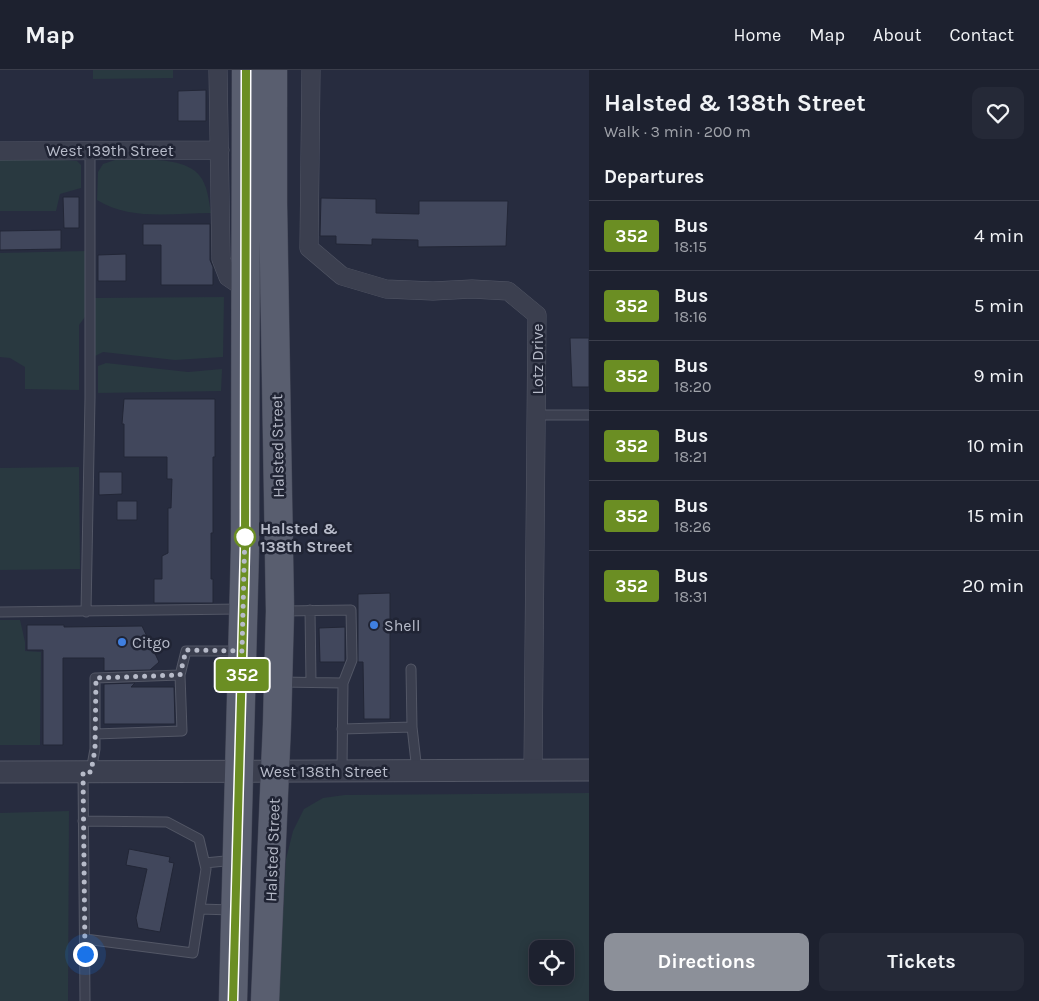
<!DOCTYPE html>
<html lang="en">
<head>
<meta charset="utf-8">
<style>
  :root { --surface:#1d212f; --page:#252937; --text:#f1f3f6; --muted:#a0a3aa; --line:#3b3e4b; --accent:#8c9099 }
  body { margin:0; font-family:Karla,sans-serif; background:var(--page); color:var(--text); height:100vh; display:flex; flex-direction:column; font-size:19px; white-space:nowrap }
  * { box-sizing:border-box; margin:0 }
  p { font-size:16px; color:var(--muted) }
  .icon { flex:none; width:28px; height:28px; fill:none; stroke:currentColor; stroke-width:2; stroke-linecap:round; stroke-linejoin:round }
  .map { position:relative; flex:1; overflow:hidden }
  .sheet { display:flex; flex-direction:column; background:var(--surface); width:450px }
  .sheet>* { flex:none }
  .badge { padding:0 10px; border-radius:4px; font-size:18px; line-height:32px }
  .controls { position:absolute; left:529px; top:870px; display:grid; gap:10px }
  .controls a { display:grid; place-items:center; width:45px; height:45px; border-radius:10px; background:var(--surface); box-shadow:0 2px 12px #0003,0 0 0 1px var(--line); font-size:25px }
  .you { position:absolute; width:25px; height:25px; margin:-12px; border:4px solid #fff; border-radius:50%; background:#1a73e8; box-shadow:0 0 0 8px #1a73e833 }
  .map>.badge { position:absolute; translate:-50% -50%; box-shadow:0 0 0 2px #fff }
  h2 { padding:0 15px; font-size:19px; line-height:45px }
  .round { display:grid; place-items:center; flex:none; width:52px; height:52px; border-radius:10px; background:var(--page) }
  .summary { display:flex; align-items:center; justify-content:space-between; height:85px; padding:0 15px }
  h1 { font-size:24px; font-weight:700; line-height:38px }
  .action { display:flex; gap:10px; margin-top:auto; padding:10px 15px }
  .action a { flex:1; height:58px; border-radius:10px; background:var(--accent); color:#fff; font-size:20px; font-weight:700; line-height:58px; text-align:center }
  .action a+a { background:var(--page); color:var(--text) }
  ul { padding:0; list-style:none }
  li { display:flex; align-items:center; gap:15px; height:70px; padding:0 15px; border-top:1px solid var(--line) }
  li div { flex:1 }
  li b { display:block; font-size:19px }
  li em { font-style:normal }
  li .badge { min-width:55px; font-weight:700; text-align:center }
  header { display:flex; align-items:center; gap:30px; box-sizing:border-box; height:70px; padding:0 25px; background:var(--surface); border-bottom:1px solid var(--line) }
  header strong { font-size:24px }
  nav { display:flex; gap:28px; margin-inline-start:auto; font-size:18px }
  main { display:flex; flex:1; min-height:0 }
  .map>svg:first-child { display:block }
</style>
</head>
<body>
<header>
<strong>Map</strong>
<nav><a>Home</a><a>Map</a><a>About</a><a>Contact</a></nav>
</header>
<main>
<div class="map">
<svg width="589" height="931" viewBox="0 0 589 931">
  <rect width="100%" height="100%" fill="#272c3f"/>
  <path fill="#293940" fill-rule="evenodd" d="M 93,0 L 173,0 L 173,8 L 93,9 Z
    M 0,88 L 39,88 L 77,91 L 81,95 L 81,118 L 60,124 L 56,141 L 0,141 Z
    M 115,90 C 139,90 188,85 202,109 C 208,119 209,132 211,143 C 174,143 130,151 97,130 L 98,102 L 103,94 Z
    M 85,181 L 85,247 L 79,255 L 79,320 L 25,319 L 25,297 L 10,288 L 0,287 L 0,183 Z
    M 224,227 L 223,287 L 175,290 L 103,282 L 95,286 L 95,228 Z
    M 106,293 L 188,302 L 222,299 L 221,321 L 98,323 L 98,296 Z
    M 79,397 L 80,499 L 0,500 L 0,398 Z
    M 0,550 L 20,550 L 25,572 L 25,581 L 41,582 L 40,675 L 0,675 Z
    M 589,723 L 589,931 L 278,931 L 286,789 L 293,761 L 304,739 L 323,728 L 345,725 ZM 538,879 L 565,879 L 565,906 L 538,906 Z
    M 69,741 L 68,931 L 0,931 L 0,743 Z"/>
  <path fill="#41475c" stroke="#222636" d="M 206,20 L 206,51 L 178,51 L 178,21 Z
    M 63,127 L 79,127 L 79,158 L 64,158 Z
    M 321,128 L 376,129 L 376,143 L 419,144 L 419,131 L 508,131 L 506,176 L 418,177 L 418,170 L 372,169 L 372,175 L 336,174 L 336,166 L 320,166 Z
    M 143,154 L 210,154 L 210,190 L 213,197 L 213,215 L 161,215 L 161,175 L 143,175 Z
    M 61,160 L 61,179 L 0,180 L 0,161 Z
    M 126,184 L 126,211 L 98,211 L 98,185 Z
    M 570,268 L 589,268 L 589,317 L 572,317 Z
    M 124,329 L 215,329 L 215,387 L 213,387 L 213,463 L 211,463 L 211,509 L 213,509 L 213,533 L 154,533 L 154,509 L 162,509 L 162,486 L 168,483 L 168,438 L 171,438 L 172,409 L 167,409 L 167,387 L 124,387 L 124,354 L 122,354 Z
    M 99,402 L 122,402 L 122,424 L 99,425 Z
    M 117,431 L 137,431 L 137,450 L 117,450 Z
    M 390,523 L 390,649 L 364,649 L 363,592 L 358,592 L 358,524 Z
    M 27,555 L 64,555 L 64,557 L 142,556 L 159,592 L 150,600 L 104,601 L 104,588 L 63,588 L 63,675 L 43,675 L 43,580 L 27,580 Z
    M 345,557 L 345,592 L 320,592 L 319,558 Z
    M 135,613 L 131,617 L 174,617 L 175,654 L 104,654 L 104,614 Z
    M 129,779 L 170,787 L 169,792 L 174,793 L 160,862 L 138,858 L 136,848 L 147,799 L 126,795 Z"/>
  <g fill="none" stroke-linecap="round" stroke-linejoin="round">
    <g stroke="#535766" stroke-width="11">
      <path id="service" d="M 536,345 L 589,345
        M 310,540 L 311,612
        M 284,541 L 351,540 L 352,590 L 343,613 L 342,700
        M 0,542 L 240,539
        M 86,542 L 90,328 L 90,80
        M 411,599 L 412,657 L 417,701
        M 281,612 L 343,613
        M 342,659 L 412,657
        M 95,664 L 182,661 L 180,605 L 186,581 L 240,581
        M 91,701 L 95,679 L 95,608 L 180,605
        M 83,702 L 85,931
        M 83,751 L 167,752 L 199,769 L 206,799 L 193,883 L 85,869
        M 205,793 L 235,790
        M 200,839 L 232,840"/>
    </g>
    <g stroke="#535766" stroke-width="19">
      <path id="minor" d="M 218,0 L 221,189 L 228,207 L 247,220
        M 311,0 L 309,178 L 342,206 L 386,219 L 433,221 L 472,219 L 508,221 L 537,245 L 533,700
        M 0,81 L 220,80"/>
    </g>
    <g stroke="#535766" stroke-width="23">
      <path id="tertiary" d="M 0,702 L 589,700"/>
    </g>
    <g stroke="#444858" stroke-width="29">
      <path id="primary" d="M 233,931 L 245,478 L 246,0
        M 265,931 L 277,654 L 280,541 L 273,134 L 273,0"/>
    </g>
    <use href="#service" stroke="#3b3f4f" stroke-width="9"/>
    <use href="#minor" stroke="#3b3f4f" stroke-width="18"/>
    <use href="#tertiary" stroke="#3b3f4f" stroke-width="21"/>
    <use href="#primary" stroke="#595e6f" stroke-width="28"/>
  </g>
  <g fill="none" stroke-linecap="round" stroke-linejoin="round">
    <g stroke="#fff" stroke-width="11">
      <path id="line" d="M 233,931 L 245,478 L 246,0"/>
    </g>
    <use href="#line" stroke="#6b8e23" stroke-width="8"/>
    <path stroke="#b7bbc9" stroke-width="5" stroke-dasharray="0 9" d="M 85,884 L 83,702 L 91,702 L 95,679 L 96,608 L 180,605 L 186,580 L 242,581 L 245,460 L 245,467"/>
  </g>
  <circle fill="#fff" stroke="#6b8e23" stroke-width="2.5" cx="245" cy="467" r="10"/>
  <g fill="#3f7fe0" stroke="#202434" stroke-width="2">
    <circle cx="374" cy="555" r="5"/>
    <circle cx="122" cy="572" r="5"/>
  </g>
  <g text-anchor="middle" stroke-width="5" stroke-linejoin="round" paint-order="stroke">
    <g font-size="16" fill="#b7bbc9" stroke="#202434">
      <text x="110" y="86">West 139th Street</text>
      <text transform="translate(537 289) rotate(-90)" y="6">Lotz Drive</text>
      <text transform="translate(277 376) rotate(-91)" y="6">Halsted Street</text>
      <text x="324" y="707">West 138th Street</text>
      <text transform="translate(272 780) rotate(-88)" y="6">Halsted Street</text>
    </g>
    <g font-size="16" font-weight="bold" fill="#b7bbc9" stroke="#202434" text-anchor="start">
      <text x="260" y="464">Halsted &amp;<tspan x="260" dy="18">138th Street</tspan></text>
    </g>
    <g font-size="16" fill="#b7bbc9" stroke="#202434" text-anchor="start">
      <text x="384" y="561">Shell</text>
      <text x="132" y="578">Citgo</text>
    </g>
  </g>
</svg>
<div class="controls">
<a><svg class="icon" aria-label="locate" viewBox="0 0 24 24"><circle cx="12" cy="12" r="6"/><path d="M12 2v4M12 18v4M2 12h4M18 12h4"/></svg></a>
</div>
<div class="you" style="left:85px;top:884px"></div>
<b class="badge" style="left:242px;top:605px;background:#6b8e23;color:#fff">352</b>
</div>
<section class="sheet">
<div class="summary"><div><h1>Halsted &amp; 138th Street</h1><p>Walk · 3 min · 200 m</p></div><a class="round"><svg class="icon" aria-label="heart" viewBox="0 0 24 24"><path d="M12 20l-8-8c-3-5 5-10 8-4 3-6 11-1 8 4z"/></svg></a></div>
<h2>Departures</h2>
<ul>
<li><span class="badge" style="background:#6b8e23;color:#fff">352</span><div><b>Bus</b><p>18:15</p></div><em>4 min</em></li>
<li><span class="badge" style="background:#6b8e23;color:#fff">352</span><div><b>Bus</b><p>18:16</p></div><em>5 min</em></li>
<li><span class="badge" style="background:#6b8e23;color:#fff">352</span><div><b>Bus</b><p>18:20</p></div><em>9 min</em></li>
<li><span class="badge" style="background:#6b8e23;color:#fff">352</span><div><b>Bus</b><p>18:21</p></div><em>10 min</em></li>
<li><span class="badge" style="background:#6b8e23;color:#fff">352</span><div><b>Bus</b><p>18:26</p></div><em>15 min</em></li>
<li><span class="badge" style="background:#6b8e23;color:#fff">352</span><div><b>Bus</b><p>18:31</p></div><em>20 min</em></li>
</ul>
<div class="action"><a>Directions</a><a>Tickets</a></div>
</section>
</main>
</body>
</html>
